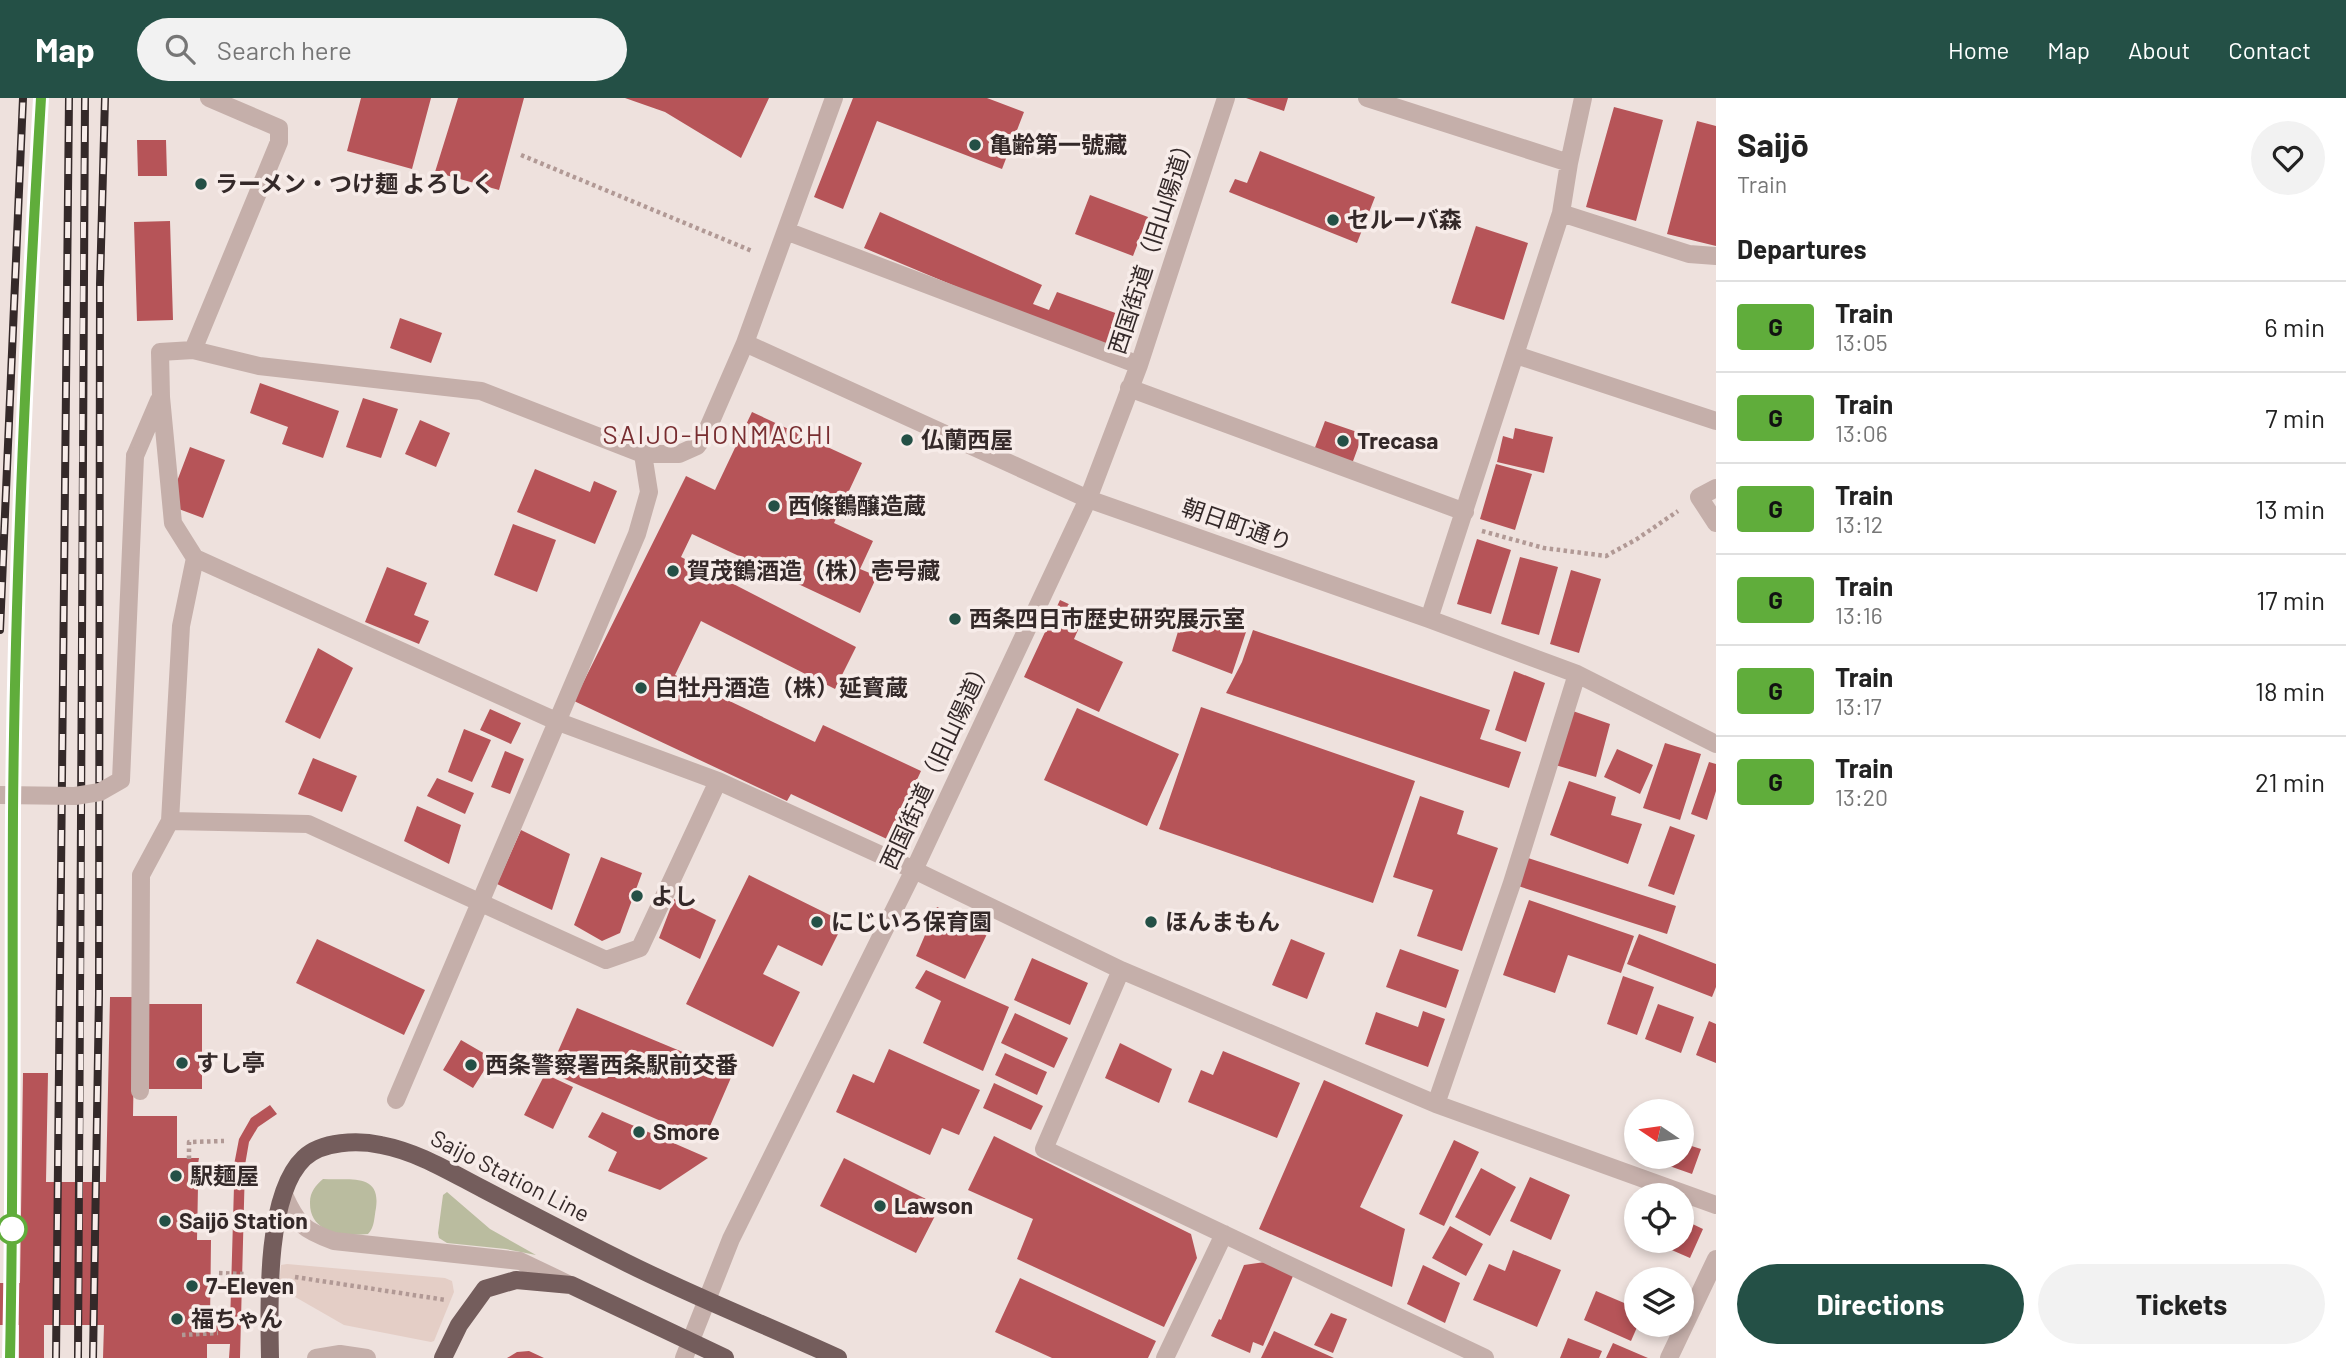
<!DOCTYPE html>
<html lang="en">
<head>
<meta charset="utf-8">
<style>
  :root { --surface:#fff; --page:#f2f2f2; --text:#222; --muted:#767676; --line:#e0e0e0; --accent:#245046 }
  body { margin:0; font-family:Barlow,"Noto Sans JP",sans-serif; background:var(--page); color:var(--text); height:100vh; display:flex; flex-direction:column; font-size:26px; white-space:nowrap }
  * { box-sizing:border-box; margin:0 }
  p { font-size:23px; color:var(--muted) }
  .icon { flex:none; width:38px; height:38px; fill:none; stroke:currentColor; stroke-width:2; stroke-linecap:round; stroke-linejoin:round }
  .map { position:relative; flex:1; overflow:hidden }
  .side { display:flex; flex-direction:column; background:var(--surface); width:630px }
  .side>* { flex:none }
  .badge { padding:0 14px; border-radius:5px; font-size:24px; line-height:46px }
  .needle { width:46px; rotate:283deg }
  .fabs { position:absolute; left:1624px; top:1001px; display:grid; gap:14px }
  .fabs a { display:grid; place-items:center; width:70px; height:70px; border-radius:50%; background:var(--surface); box-shadow:0 4px 10px #0003; font-size:35px }
  .map>.badge { position:absolute; translate:-50% -50%; box-shadow:0 0 0 4px #fff }
  h2 { padding:0 21px; font-size:26px; line-height:63px }
  .round { display:grid; place-items:center; flex:none; width:74px; height:74px; border-radius:37px; background:var(--page) }
  .summary { display:flex; align-items:center; justify-content:space-between; height:119px; padding:0 21px }
  h1 { font-size:33px; font-weight:700; line-height:52px }
  .button { display:flex; gap:14px; margin-top:auto; padding:14px 21px }
  .button a { flex:1; height:80px; border-radius:42px; background:var(--accent); color:#fff; font-size:28px; font-weight:700; line-height:80px; text-align:center }
  .button a+a { background:var(--page); color:var(--text) }
  ul { padding:0; list-style:none }
  li { display:flex; align-items:center; gap:21px; height:91px; padding:0 21px; border-top:2px solid var(--line) }
  li div { flex:1 }
  li b { display:block; font-size:26px }
  li em { font-style:normal }
  li .badge { min-width:77px; font-weight:700; text-align:center }
  header { display:flex; align-items:center; gap:42px; box-sizing:border-box; height:98px; padding:0 35px; background:var(--accent); color:#fff }
  header strong { font-size:33px }
  nav { display:flex; gap:38px; margin-inline-start:auto; font-size:24px }
  .search { width:490px; height:63px; background:var(--page); display:flex; align-items:center; gap:18px; box-sizing:border-box; padding:0 24px; border-radius:38px; color:var(--muted); font-size:26px }
  main { display:flex; flex:1; min-height:0 }
  .map>svg:first-child { display:block }
</style>
</head>
<body>
<header>
<strong>Map</strong>
<div class="search"><svg class="icon" aria-label="search" viewBox="0 0 24 24"><circle cx="10" cy="10" r="6"/><path d="M15 15l6 6"/></svg>Search here</div>
<nav><a>Home</a><a>Map</a><a>About</a><a>Contact</a></nav>
</header>
<main>
<div class="map">
<svg width="1716" height="1260" viewBox="0 0 1716 1260">
  <rect width="100%" height="100%" fill="#eee1dd"/>
  <path fill="#babc9f" d="M 323,1081 C 349,1083 381,1074 376,1110 C 374,1119 375,1129 368,1136 C 342,1139 309,1135 310,1104 C 310,1094 316,1087 323,1081 Z
    M 447,1094 L 490,1131 L 536,1157 L 506,1151 L 447,1145 L 439,1140 L 438,1135 L 443,1097 Z"/>
  <path fill="#e4cec6" d="M 287,1166 L 445,1180 L 452,1183 L 454,1194 L 434,1243 L 431,1244 L 344,1227 L 283,1192 L 279,1187 L 281,1167 Z"/>
  <path fill="#b65458" fill-rule="evenodd" d="M 361,0 L 431,0 L 412,71 L 347,53 Z
    M 458,0 L 524,0 L 499,92 L 435,74 Z
    M 625,0 L 769,0 L 741,60 L 665,14 Z
    M 853,0 L 987,0 L 1024,14 L 1002,71 L 877,23 L 843,111 L 814,99 Z
    M 1246,0 L 1288,0 L 1284,13 Z
    M 1614,9 L 1663,22 L 1636,123 L 1586,109 Z
    M 1697,23 L 1716,28 L 1716,148 L 1667,136 Z
    M 137,42 L 166,42 L 167,78 L 138,78 Z
    M 1260,53 L 1375,99 L 1357,145 L 1229,94 L 1235,81 L 1247,85 Z
    M 1090,97 L 1148,119 L 1133,158 L 1075,136 Z
    M 880,114 L 1042,187 L 1033,206 L 1049,212 L 1057,194 L 1121,217 L 1108,252 L 864,150 Z
    M 170,123 L 173,222 L 137,223 L 134,124 Z
    M 1476,128 L 1528,145 L 1504,222 L 1451,205 Z
    M 400,220 L 442,235 L 431,265 L 390,250 Z
    M 260,285 L 339,313 L 323,360 L 282,346 L 288,329 L 250,315 Z
    M 363,300 L 398,311 L 381,360 L 346,349 Z
    M 752,314 L 862,365 L 834,425 L 873,443 L 860,471 L 877,478 L 860,515 L 692,436 L 681,459 L 856,549 L 835,591 L 701,523 L 675,577 L 815,644 L 823,627 L 921,673 L 889,742 L 791,696 L 787,703 L 574,603 L 686,378 L 715,392 Z
    M 420,322 L 450,335 L 436,369 L 405,356 Z
    M 1325,323 L 1363,336 L 1349,374 L 1311,360 Z
    M 1515,330 L 1553,339 L 1544,375 L 1497,364 L 1503,338 L 1513,341 Z
    M 190,349 L 225,362 L 203,420 L 168,407 Z
    M 1496,366 L 1532,376 L 1515,432 L 1480,421 Z
    M 535,371 L 590,394 L 594,383 L 617,393 L 595,446 L 517,414 Z
    M 513,426 L 556,442 L 537,494 L 494,477 Z
    M 1477,441 L 1511,452 L 1491,516 L 1457,506 Z
    M 1520,459 L 1558,469 L 1539,537 L 1501,526 Z
    M 387,469 L 427,485 L 414,517 L 429,523 L 419,546 L 365,524 Z
    M 1571,472 L 1601,481 L 1579,555 L 1550,546 Z
    M 1060,502 L 1086,514 L 1074,541 L 1123,564 L 1099,614 L 1024,579 Z
    M 1185,511 L 1247,531 L 1232,576 L 1172,553 Z
    M 1253,532 L 1490,612 L 1480,641 L 1521,654 L 1509,690 L 1226,595 L 1242,564 Z
    M 318,550 L 353,570 L 320,641 L 285,624 Z
    M 1514,573 L 1545,585 L 1526,644 L 1495,632 Z
    M 1201,609 L 1415,683 L 1373,805 L 1159,731 Z
    M 1077,610 L 1179,656 L 1147,728 L 1044,682 Z
    M 490,611 L 521,625 L 511,646 L 480,632 Z
    M 1570,612 L 1610,626 L 1596,679 L 1552,666 Z
    M 464,631 L 491,642 L 472,684 L 448,674 Z
    M 1665,645 L 1701,656 L 1680,722 L 1643,710 Z
    M 1617,651 L 1653,667 L 1640,696 L 1604,679 Z
    M 505,653 L 524,661 L 510,696 L 491,689 Z
    M 313,660 L 357,678 L 342,714 L 298,696 Z
    M 1709,664 L 1716,666 L 1716,693 L 1707,722 L 1691,716 Z
    M 437,680 L 474,695 L 465,716 L 427,698 Z
    M 1569,683 L 1616,699 L 1611,717 L 1642,726 L 1628,766 L 1550,737 Z
    M 1420,698 L 1464,713 L 1457,736 L 1498,750 L 1462,853 L 1417,838 L 1433,792 L 1393,779 Z
    M 417,708 L 461,727 L 449,766 L 404,743 Z
    M 1670,728 L 1695,737 L 1674,797 L 1648,788 Z
    M 521,732 L 570,756 L 552,812 L 497,786 Z
    M 601,759 L 642,775 L 620,835 L 602,843 L 574,827 Z
    M 1528,760 L 1676,808 L 1667,836 L 1518,788 Z
    M 749,777 L 844,824 L 822,868 L 778,847 L 763,876 L 800,894 L 773,949 L 686,906 Z
    M 674,801 L 716,822 L 700,861 L 659,840 Z
    M 1529,802 L 1634,838 L 1621,875 L 1568,857 L 1555,895 L 1503,877 Z
    M 937,809 L 989,832 L 965,881 L 916,858 Z
    M 1639,836 L 1716,866 L 1716,889 L 1712,899 L 1627,866 Z
    M 317,841 L 425,892 L 404,937 L 296,885 Z
    M 1291,841 L 1325,855 L 1307,901 L 1272,887 Z
    M 1400,851 L 1459,872 L 1446,910 L 1386,889 Z
    M 1032,860 L 1088,885 L 1070,927 L 1014,902 Z
    M 926,872 L 1009,909 L 983,973 L 923,945 L 941,903 L 915,890 Z
    M 1623,878 L 1654,889 L 1637,937 L 1607,926 Z
    M 110,899 L 135,899 L 133,1018 L 177,1018 L 177,1060 L 199,1060 L 198,1066 L 234,1067 L 239,1041 L 251,1020 L 270,1007 L 277,1016 L 258,1029 L 249,1044 L 245,1067 L 240,1260 L 229,1260 L 230,1246 L 207,1246 L 207,1260 L 103,1260 L 104,1227 L 44,1227 L 44,1260 L 19,1260 L 19,1227 L 0,1227 L 0,1185 L 20,1185 L 23,975 L 48,975 L 46,1084 L 106,1084 ZM 198,1088 L 234,1088 L 230,1227 L 210,1224 L 211,1142 L 197,1142 Z
    M 147,906 L 202,906 L 202,991 L 147,991 Z
    M 1658,906 L 1694,919 L 1681,955 L 1645,941 Z
    M 577,910 L 733,975 L 704,1042 L 549,974 Z
    M 1423,913 L 1445,921 L 1428,969 L 1365,946 L 1376,914 L 1418,929 Z
    M 1015,915 L 1068,940 L 1054,970 L 1001,945 Z
    M 1709,923 L 1716,926 L 1716,965 L 1696,957 Z
    M 461,942 L 492,960 L 473,990 L 443,972 Z
    M 1120,945 L 1172,971 L 1159,1005 L 1105,980 Z
    M 889,951 L 980,992 L 959,1037 L 942,1030 L 930,1057 L 836,1014 L 853,976 L 874,985 Z
    M 1223,953 L 1300,985 L 1277,1040 L 1188,1004 L 1201,972 L 1213,977 Z
    M 1005,955 L 1047,974 L 1037,997 L 995,977 Z
    M 545,976 L 573,989 L 553,1031 L 524,1017 Z
    M 1324,982 L 1403,1017 L 1360,1109 L 1405,1131 L 1392,1189 L 1259,1131 Z
    M 994,985 L 1043,1008 L 1031,1032 L 983,1010 Z
    M 602,1014 L 708,1060 L 660,1092 L 608,1073 L 617,1054 L 588,1039 Z
    M 994,1038 L 1191,1136 L 1197,1160 L 1164,1229 L 1017,1161 L 1033,1121 L 968,1092 Z
    M 1454,1042 L 1479,1054 L 1444,1128 L 1419,1116 Z
    M 1682,1045 L 1701,1051 L 1692,1076 L 1644,1059 L 1682,1059 Z
    M 844,1060 L 940,1108 L 916,1155 L 820,1108 Z
    M 1481,1070 L 1516,1089 L 1490,1138 L 1455,1119 Z
    M 1530,1079 L 1570,1097 L 1551,1142 L 1510,1123 Z
    M 1682,1121 L 1703,1131 L 1690,1160 L 1651,1143 L 1682,1143 Z
    M 1450,1128 L 1483,1146 L 1466,1178 L 1432,1160 Z
    M 1513,1152 L 1561,1172 L 1537,1229 L 1473,1202 L 1489,1166 L 1505,1173 Z
    M 1265,1164 L 1293,1178 L 1263,1248 L 1253,1244 L 1250,1255 L 1211,1238 L 1219,1221 L 1221,1222 L 1244,1167 Z
    M 1423,1167 L 1460,1185 L 1445,1225 L 1407,1206 Z
    M 1020,1180 L 1156,1243 L 1148,1260 L 1052,1260 L 995,1234 Z
    M 1596,1193 L 1636,1210 L 1638,1227 L 1631,1243 L 1584,1222 Z
    M 1331,1215 L 1347,1221 L 1333,1255 L 1314,1247 Z
    M 1274,1233 L 1334,1260 L 1261,1260 Z
    M 1568,1240 L 1602,1253 L 1599,1260 L 1560,1260 Z
    M 1613,1245 L 1648,1260 L 1606,1260 Z
    M 529,1253 L 544,1260 L 507,1260 L 517,1254 Z"/>
  <g fill="none" stroke-linecap="round" stroke-linejoin="round">
    <path stroke="#b19995" stroke-width="4.5" stroke-dasharray="3.5 3.5" stroke-linecap="butt" d="M 521,57 L 752,153
      M 1482,433 L 1544,450 L 1606,458 L 1637,441 L 1678,413
      M 189,1061 L 189,1044 L 224,1043
      M 219,1175 L 247,1176
      M 295,1179 L 446,1202
      M 182,1237 L 218,1235"/>
    <path stroke="#c5afaa" stroke-width="18" d="M 834,0 L 745,245 L 705,337 L 697,348 L 679,356 L 643,356 L 481,293 L 259,268 L 193,252 L 160,254 L 161,299 L 173,425 L 195,460 L 556,623 L 718,683 L 914,772 L 1121,872 L 1436,1006 L 1716,1107
      M 1367,0 L 1569,65
      M 1561,115 L 1689,156 L 1716,158
      M 786,133 L 1139,267
      M 745,245 L 1088,401 L 1429,521 L 1577,576 L 1716,646
      M 193,252 L 279,44 L 279,30 L 209,0
      M 1516,257 L 1716,323
      M 1129,290 L 1465,414
      M 135,358 L 159,302
      M 1716,390 L 1699,399 L 1716,425
      M 195,460 L 181,528 L 170,723 L 308,726 L 606,862 L 640,850 L 718,683
      M 1429,521 L 1561,115 L 1569,65 L 1583,0
      M 1121,872 L 1044,1051 L 1485,1260
      M 140,993 L 141,777 L 170,723
      M 396,1002 L 637,436 L 649,394 L 643,356
      M 1436,1006 L 1512,785 L 1577,576
      M 284,1097 C 297,1126 303,1132 334,1143 L 520,1163 L 568,1186
      M 316,1260 L 340,1256 L 367,1260
      M 684,1260 L 731,1141 L 914,772 L 1088,401 L 1139,267 L 1226,0
      M 1165,1260 L 1224,1136
      M 1669,1260 L 1716,1161"/>
    <path stroke="#745d5c" stroke-width="18" d="M 270,1260 C 269,1208 265,1097 304,1060 C 322,1043 358,1042 381,1047 C 418,1054 450,1074 483,1091 C 527,1114 571,1137 615,1159 C 687,1196 764,1226 838,1260
      M 443,1260 L 459,1227 L 485,1191 L 516,1182 L 571,1187 L 725,1260"/>
    <g stroke="#342929" stroke-width="8">
      <path id="rail" d="M 0,532 L 23,0
        M 10,1260 L 14,1048 L 13,714 L 25,305 L 41,0
        M 56,1260 L 69,0
        M 78,1260 C 84,840 79,420 85,0
        M 93,1260 L 99,897 L 100,186 L 105,0"/>
    </g>
    <use href="#rail" stroke="#f7ece9" stroke-width="5" stroke-dasharray="16" stroke-linecap="butt"/>
    <path stroke="#c5afaa" stroke-width="18" d="M 0,697 L 75,698 L 100,694 L 121,682 L 135,358"/>
  </g>
  <g fill="none" stroke-linecap="round" stroke-linejoin="round">
    <g stroke="#fff" stroke-width="16">
      <path id="line" d="M 10,1260 C 14,1078 12,897 13,715 C 15,477 27,238 41,0"/>
    </g>
    <use href="#line" stroke="#60ad3b" stroke-width="10"/>
  </g>
  <g fill="#245046" stroke="#f7ece9" stroke-width="2.5">
    <circle cx="975" cy="47" r="7"/>
    <circle cx="201" cy="86" r="7"/>
    <circle cx="1333" cy="122" r="7"/>
    <circle cx="907" cy="342" r="7"/>
    <circle cx="1343" cy="343" r="7"/>
    <circle cx="774" cy="408" r="7"/>
    <circle cx="673" cy="473" r="7"/>
    <circle cx="955" cy="521" r="7"/>
    <circle cx="641" cy="590" r="7"/>
    <circle cx="637" cy="798" r="7"/>
    <circle cx="817" cy="824" r="7"/>
    <circle cx="1151" cy="824" r="7"/>
    <circle cx="182" cy="965" r="7"/>
    <circle cx="471" cy="967" r="7"/>
    <circle cx="639" cy="1034" r="7"/>
    <circle cx="176" cy="1078" r="7"/>
    <circle cx="880" cy="1108" r="7"/>
    <circle cx="165" cy="1123" r="7"/>
    <circle cx="192" cy="1188" r="7"/>
    <circle cx="177" cy="1221" r="7"/>
  </g>
  <circle fill="#fff" stroke="#60ad3b" stroke-width="3.5" cx="12" cy="1131" r="14"/>
  <g text-anchor="middle" stroke-width="7" stroke-linejoin="round" paint-order="stroke">
    <g font-size="23" font-weight="bold" fill="#342929" stroke="#f7ece9" text-anchor="start">
      <text x="989" y="55">亀齢第一號藏</text>
      <text x="215" y="94">ラーメン・つけ麺 よろしく</text>
      <text x="1347" y="130">セルーバ森</text>
      <text x="921" y="350">仏蘭西屋</text>
      <text x="1357" y="351">Trecasa</text>
      <text x="788" y="416">西條鶴醸造蔵</text>
      <text x="687" y="481">賀茂鶴酒造（株）壱号藏</text>
      <text x="969" y="529">西条四日市歴史研究展示室</text>
      <text x="655" y="598">白牡丹酒造（株）延寳蔵</text>
      <text x="651" y="806">よし</text>
      <text x="831" y="832">にじいろ保育園</text>
      <text x="1165" y="832">ほんまもん</text>
      <text x="196" y="973">すし亭</text>
      <text x="485" y="975">西条警察署西条駅前交番</text>
      <text x="653" y="1042">Smore</text>
      <text x="190" y="1086">駅麺屋</text>
      <text x="894" y="1116">Lawson</text>
      <text x="179" y="1131">Saijō Station</text>
      <text x="206" y="1196">7-Eleven</text>
      <text x="191" y="1229">福ちゃん</text>
    </g>
    <g font-size="23" fill="#342929" stroke="#f7ece9">
      <text transform="translate(1152 146) rotate(-72)" y="8">西国街道（旧山陽道）</text>
      <text transform="translate(1237 427) rotate(19)" y="8">朝日町通り</text>
      <text transform="translate(936 666) rotate(-65)" y="8">西国街道（旧山陽道）</text>
      <text transform="translate(510 1078) rotate(27)" y="8">Saijo Station Line</text>
    </g>
    <g font-size="26" letter-spacing="2" fill="#782d30" stroke="#f7ece9">
      <text x="718" y="346">SAIJO-HONMACHI</text>
    </g>
  </g>
</svg>
<div class="fabs">
<a><svg class="needle" viewBox="-14 -14 28 28"><path d="M0-13l5 13h-10z" fill="#e53935"/><path d="M0 13l5-13h-10z" fill="#767676"/></svg></a>
<a><svg class="icon" aria-label="locate" viewBox="0 0 24 24"><circle cx="12" cy="12" r="6"/><path d="M12 2v4M12 18v4M2 12h4M18 12h4"/></svg></a>
<a><svg class="icon" aria-label="layers" viewBox="0 0 24 24"><path d="M12 4l9 5-9 5-9-5zM3 14l9 5 9-5"/></svg></a>
</div>
</div>
<section class="side">
<div class="summary"><div><h1>Saijō</h1><p>Train</p></div><a class="round"><svg class="icon" aria-label="heart" viewBox="0 0 24 24"><path d="M12 20l-8-8c-3-5 5-10 8-4 3-6 11-1 8 4z"/></svg></a></div>
<h2>Departures</h2>
<ul>
<li><span class="badge" style="background:#60ad3b;color:#111">G</span><div><b>Train</b><p>13:05</p></div><em>6 min</em></li>
<li><span class="badge" style="background:#60ad3b;color:#111">G</span><div><b>Train</b><p>13:06</p></div><em>7 min</em></li>
<li><span class="badge" style="background:#60ad3b;color:#111">G</span><div><b>Train</b><p>13:12</p></div><em>13 min</em></li>
<li><span class="badge" style="background:#60ad3b;color:#111">G</span><div><b>Train</b><p>13:16</p></div><em>17 min</em></li>
<li><span class="badge" style="background:#60ad3b;color:#111">G</span><div><b>Train</b><p>13:17</p></div><em>18 min</em></li>
<li><span class="badge" style="background:#60ad3b;color:#111">G</span><div><b>Train</b><p>13:20</p></div><em>21 min</em></li>
</ul>
<div class="button"><a>Directions</a><a>Tickets</a></div>
</section>
</main>
</body>
</html>
